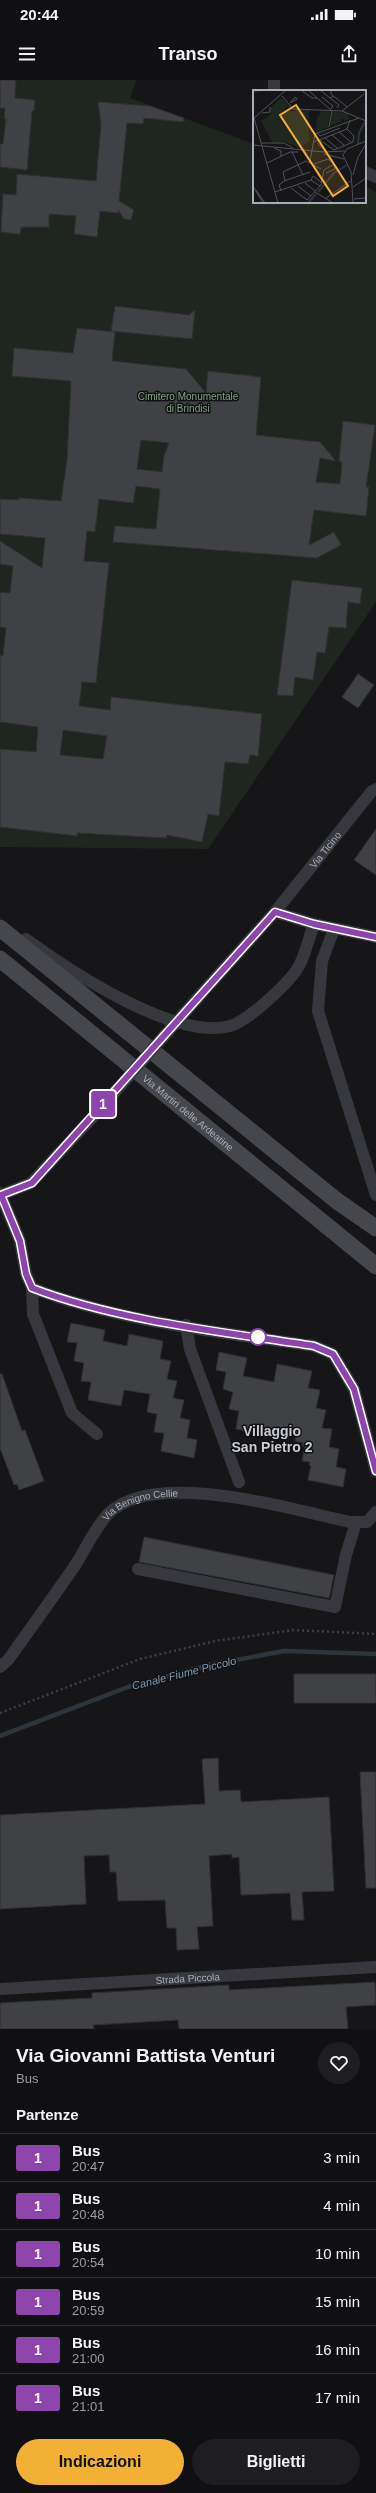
<!DOCTYPE html>
<html lang="it">
<head>
<meta charset="utf-8">
<style>
  :root { --surface:#101012; --page:#1e1e20; --text:#f1f3f6; --muted:#9c9d9f; --line:#303032; --accent:#f2b134 }
  body { margin:0; font-family:Arial,sans-serif; background:var(--page); color:var(--text); height:100vh; display:flex; flex-direction:column; font-size:15px; white-space:nowrap }
  * { box-sizing:border-box; margin:0 }
  p { font-size:13px; color:var(--muted) }
  .icon { flex:none; width:22px; height:22px; fill:none; stroke:currentColor; stroke-width:2; stroke-linecap:round; stroke-linejoin:round }
  .map { position:relative; height:1949px; overflow:hidden }
  .drawer { display:flex; flex-direction:column; background:var(--surface); flex:1 }
  .drawer>* { flex:none }
  .badge { padding:0 8px; border-radius:3px; font-size:14px; line-height:26px }
  .map>.badge { position:absolute; translate:-50% -50%; box-shadow:0 0 0 2px #fff }
  h2 { padding:0 16px; font-size:15px; line-height:36px }
  .round { display:grid; place-items:center; flex:none; width:42px; height:42px; border-radius:21px; background:var(--page) }
  .summary { display:flex; align-items:center; justify-content:space-between; height:68px; padding:0 16px }
  h1 { font-size:19px; font-weight:800; line-height:30px }
  .action { display:flex; gap:8px; margin-top:auto; padding:8px 16px }
  .action a { flex:1; height:46px; border-radius:24px; background:var(--accent); color:#111; font-size:16px; font-weight:800; line-height:46px; text-align:center }
  .action a+a { background:var(--page); color:var(--text) }
  ul { padding:0; list-style:none }
  li { display:flex; align-items:center; gap:12px; height:48px; padding:0 16px; border-top:1px solid var(--line) }
  li div { flex:1 }
  li b { display:block; font-size:15px }
  li em { font-style:normal }
  li .badge { min-width:44px; font-weight:700; text-align:center }
  .status { display:flex; justify-content:space-between; align-items:center; height:28px; padding:0 20px; background:var(--surface); direction:ltr }
  .status svg { height:11px; fill:currentColor }
  header { display:flex; justify-content:space-between; align-items:center; height:52px; padding:0 16px; background:var(--surface); font-size:18px; font-weight:800 }
  .map>svg:first-child { display:block }
</style>
</head>
<body>
<div class="status"><b>20:44</b><svg viewBox="0 0 49 12"><path d="M0 12V9h3v3zM5 12V6h3v6zM10 12V3h3v9zM15 12V0h3v12zM26 1h20v11H26zM47 4h2v5h-2z"/></svg></div>
<header><svg class="icon" aria-label="menu" viewBox="0 0 24 24"><path d="M4 6h16M4 12h16M4 18h16"/></svg>Transo<svg class="icon" aria-label="share" viewBox="0 0 24 24"><path d="M12 15V3M7 8l5-5 5 5M5 13v7h14v-7"/></svg></header>
<div class="map">
<svg width="376" height="1949" viewBox="0 0 376 1949">
  <rect width="100%" height="100%" fill="#161618"/>
  <path fill="#1e261f" d="M 0,0 L 137,0 L 130,18 L 254,64 L 254,122 L 365,122 L 365,106 L 376,112 L 376,522 L 208,769 L 0,767 Z"/>
  <g fill="none" stroke-linecap="round" stroke-linejoin="round">
    <path stroke="#2c353c" stroke-width="4.5" d="M 0,1656 L 128,1607 L 209,1585 L 284,1571 L 376,1574"/>
  </g>
  <path fill="#404145" stroke="#303034" fill-rule="evenodd" d="M 0,0 L 16,0 L 15,18 L 35,20 L 34,31 L 32,31 L 27,90 L 0,87 L 0,64 L 3,64 L 6,39 L 4,39 L 5,28 L 0,28 Z
    M 98,22 L 150,26 L 184,38 L 183,42 L 144,38 L 143,44 L 127,43 L 119,121 L 134,130 L 131,140 L 124,139 L 118,130 L 118,133 L 100,131 L 97,157 L 74,154 L 76,136 L 49,134 L 49,147 L 21,147 L 20,154 L 1,152 L 3,114 L 16,115 L 17,94 L 96,101 L 101,45 Z
    M 115,226 L 189,235 L 195,230 L 192,259 L 111,251 Z
    M 77,248 L 115,252 L 112,281 L 186,289 L 206,313 L 208,291 L 261,297 L 256,355 L 320,362 L 336,381 L 320,378 L 316,402 L 340,404 L 342,382 L 339,381 L 343,341 L 375,345 L 366,407 L 369,407 L 366,436 L 314,430 L 309,465 L 334,452 L 341,465 L 317,478 L 113,462 L 115,446 L 156,449 L 160,409 L 136,406 L 133,423 L 99,419 L 95,452 L 87,451 L 84,481 L 109,483 L 96,603 L 82,602 L 79,626 L 110,630 L 111,617 L 262,634 L 258,676 L 250,675 L 248,684 L 225,682 L 219,736 L 208,734 L 202,762 L 167,755 L 166,758 L 77,753 L 77,756 L 0,747 L 0,669 L 36,672 L 38,647 L 0,642 L 0,575 L 3,576 L 6,548 L 0,547 L 0,512 L 10,513 L 13,486 L 0,484 L 0,461 L 42,488 L 45,458 L 0,454 L 0,419 L 19,420 L 19,418 L 61,421 L 67,379 L 71,301 L 12,296 L 14,268 L 73,273 ZM 141,360 L 169,363 L 164,376 L 162,392 L 137,389 ZM 63,650 L 107,656 L 103,679 L 60,675 Z
    M 292,500 L 362,508 L 360,524 L 348,522 L 346,548 L 329,547 L 325,573 L 317,572 L 313,600 L 295,597 L 293,616 L 277,615 Z
    M 358,594 L 374,605 L 358,628 L 342,617 Z
    M 376,749 L 376,795 L 354,780 Z
    M 71,1243 L 105,1250 L 103,1261 L 127,1266 L 129,1254 L 163,1261 L 160,1279 L 171,1281 L 167,1299 L 177,1301 L 173,1318 L 184,1320 L 180,1338 L 190,1340 L 187,1358 L 197,1360 L 194,1378 L 161,1371 L 164,1353 L 154,1352 L 157,1334 L 147,1332 L 150,1314 L 124,1310 L 121,1326 L 88,1320 L 91,1302 L 81,1301 L 84,1283 L 74,1281 L 77,1263 L 67,1262 Z
    M 219,1272 L 247,1278 L 243,1296 L 274,1302 L 277,1284 L 312,1291 L 308,1308 L 320,1310 L 316,1328 L 326,1330 L 322,1348 L 332,1349 L 329,1367 L 339,1369 L 336,1387 L 346,1389 L 343,1407 L 308,1400 L 311,1386 L 309,1385 L 310,1382 L 302,1381 L 305,1366 L 302,1366 L 303,1363 L 295,1361 L 296,1353 L 259,1346 L 257,1353 L 236,1349 L 239,1331 L 229,1329 L 233,1312 L 223,1309 L 226,1292 L 216,1290 Z
    M 0,1294 L 2,1294 L 22,1351 L 25,1350 L 44,1401 L 19,1410 L 17,1404 L 14,1405 L 0,1368 Z
    M 144,1457 L 334,1495 L 329,1518 L 139,1482 Z
    M 294,1594 L 376,1594 L 376,1623 L 294,1623 Z
    M 218,1678 L 219,1711 L 240,1710 L 241,1722 L 329,1717 L 334,1811 L 302,1812 L 304,1840 L 292,1840 L 290,1813 L 241,1815 L 239,1777 L 232,1778 L 232,1774 L 209,1776 L 213,1846 L 197,1847 L 199,1869 L 177,1870 L 176,1848 L 167,1848 L 165,1820 L 118,1821 L 116,1792 L 110,1792 L 109,1775 L 84,1776 L 86,1824 L 0,1829 L 0,1735 L 205,1724 L 202,1679 Z
    M 360,1692 L 376,1692 L 376,1808 L 366,1808 Z
    M 375,1902 L 376,1925 L 346,1927 L 348,1949 L 179,1949 L 178,1940 L 93,1945 L 94,1949 L 0,1949 L 0,1923 L 92,1918 L 92,1913 L 229,1905 L 229,1910 Z"/>
  <g fill="none" stroke-linecap="round" stroke-linejoin="round">
    <path stroke="#3d3f44" stroke-width="2.5" stroke-dasharray="2 3" stroke-linecap="butt" d="M 0,1633 L 140,1579 L 215,1561 L 294,1550 L 376,1554"/>
    <g stroke="#37383d" stroke-width="12">
      <path d="M 274,0 L 274,11"/>
      <path d="M 365,92 L 376,97"/>
      <path d="M 275,832 L 314,844 L 376,857"/>
      <path d="M 334,849 L 322,881 L 318,931 L 376,1115"/>
      <path d="M 26,859 C 70,891 175,961 230,946 C 248,941 292,901 300,884 C 306,872 309,857 314,844"/>
      <path id="s1" d="M 202,913 L 275,832 L 372,711 L 376,709"/>
      <path d="M 0,1113 L 20,1161 L 26,1194 L 32,1208 L 33,1234 L 72,1333 L 97,1354"/>
      <path d="M 1,1115 L 31,1103 L 90,1040"/>
      <path d="M 32,1208 C 121,1242 220,1252 314,1266 L 333,1274 L 354,1309 L 376,1391"/>
      <path d="M 186,1245 L 190,1269 L 239,1402"/>
      <path d="M 138,1489 L 335,1527 L 346,1475 L 356,1442"/>
      <path id="s2" d="M 0,1587 L 8,1580 C 31,1548 54,1516 76,1484 C 86,1468 96,1446 109,1433 C 156,1388 292,1430 350,1442 L 367,1442 L 376,1432"/>
      <path id="s3" d="M 0,1909 L 376,1887"/>
    </g>
    <g stroke="#45474d" stroke-width="17">
      <path d="M 0,848 L 337,1121 L 376,1148"/>
      <path id="s4" d="M 0,879 L 376,1186"/>
    </g>
    <path stroke="#37383d" stroke-width="12" d="M 90,1040 L 202,913"/>
  </g>
  <g fill="none" stroke-linecap="round" stroke-linejoin="round">
    <g stroke="#fff" stroke-width="9">
      <path id="line" d="M 376,857 L 314,844 L 275,832 L 32,1103 L 1,1115 L 20,1161 L 26,1194 L 32,1208 C 118,1241 223,1252 314,1266 L 333,1274 L 354,1309 L 376,1391"/>
    </g>
    <use href="#line" stroke="#8e44ad" stroke-width="6"/>
  </g>
  <circle fill="#fff" stroke="#8e44ad" stroke-width="2" cx="258" cy="1257" r="8"/>
  <g text-anchor="middle" stroke-width="3" stroke-linejoin="round" paint-order="stroke">
    <g font-size="10" fill="#7fa381" stroke="#111113">
      <text x="188" y="320">Cimitero Monumentale<tspan x="188" dy="12">di Brindisi</tspan></text>
    </g>
    <g font-size="10" fill="#a8adb8" stroke="#111113">
      <text dy="4" stroke="none"><textPath href="#s1" startOffset="189">Via Ticino</textPath></text>
      <text dy="4" stroke="none"><textPath href="#s4" startOffset="243">Via Martiri delle Ardeatine</textPath></text>
      <text dy="4" stroke="none"><textPath href="#s2" startOffset="222">Via Benigno Cellie</textPath></text>
      <text dy="4" stroke="none"><textPath href="#s3" startOffset="188">Strada Piccola</textPath></text>
    </g>
    <g font-size="11" font-style="italic" fill="#7f9bb3" stroke="#111113">
      <text transform="translate(184 1593) rotate(-14)" y="4">Canale Fiume Piccolo</text>
    </g>
    <g font-size="14" font-weight="bold" fill="#c9ccd4" stroke="#111113">
      <text x="272" y="1356">Villaggio<tspan x="272" dy="16">San Pietro 2</tspan></text>
    </g>
  </g>
  <g transform="translate(253 10)">
    <rect width="113" height="113" fill="#161618"/>
    <path d="M 28,8 L 37,17 L 32,18 L 33,22 L 56,19 L 56,51 L 46,58 L 30,51 L 20,53 L 8,31 L 17,25 L 18,17 ZM 68,21 L 77,22 L 75,37 L 64,42 L 63,31 ZM 80,22 L 94,23 L 97,29 L 92,31 L 89,28 L 88,32 L 77,36 Z" fill="#1e261f"/>
    <path fill="none" stroke="#2c353c" stroke-width="2" d="M 105,54 L 106,43 L 112,32M 65,102 L 81,83 L 94,75M 55,113 L 63,104"/>
    <path fill="none" stroke="#505258" stroke-width="1" d="M 48,0 L 59,8 L 64,8M 55,0 L 79,21M 67,0 L 77,8 L 81,6M 78,0 L 78,4 L 94,17M 0,1 L 16,0M 29,6 L 40,19 L 89,21 L 113,31M 69,7 L 80,16 L 78,19M 77,8 L 86,15 L 84,18M 37,13 L 44,9 L 42,7 L 37,13M 89,21 L 111,4M 9,23 L 17,22 L 17,17M 76,37 L 79,21M 86,42 L 99,53M 64,43 L 67,46 L 87,38M 79,45 L 91,55M 72,48 L 84,58M 67,50 L 81,60 L 100,52 L 101,46 L 94,39M 61,52 L 94,39 L 97,30M 9,53 L 31,53 L 40,58M 64,53 L 74,62M 0,55 L 71,62 L 92,61M 21,58 L 28,61 L 28,66M 39,62 L 50,85M 71,64 L 91,69M 57,71 L 62,44 L 106,28M 14,73 L 37,62 L 45,62M 73,83 L 82,79 L 81,75M 100,85 L 105,67 L 113,54M 58,90 L 60,86 L 68,92M 32,91 L 30,82 L 53,71 L 68,79M 52,93 L 62,101M 0,96 L 10,113M 45,96 L 58,106M 100,97 L 113,88M 38,98 L 54,110 L 68,95 L 71,80 L 81,74 L 75,69 L 61,74M 3,100 L 12,113M 28,101 L 26,95 L 31,91 L 57,82M 22,102 L 58,90 L 67,96M 62,102 L 80,113M 73,108 L 99,90M 101,109 L 113,108M 25,113 L 1,28 L 33,0M 100,113 L 98,82 L 90,65 L 94,59 L 113,51"/>
    <path fill="#f2b134" fill-opacity="0.15" stroke="#f2b134" stroke-width="2" d="M 43,15 L 95,96 L 80,106 L 27,25 Z"/>
    <rect width="113" height="113" fill="none" stroke="#a8adb8" stroke-width="2"/>
  </g>
</svg>
<b class="badge" style="left:103px;top:1024px;background:#8e44ad;color:#fff">1</b>
</div>
<section class="drawer">
<div class="summary"><div><h1>Via Giovanni Battista Venturi</h1><p>Bus</p></div><a class="round"><svg class="icon" aria-label="heart" viewBox="0 0 24 24"><path d="M12 20l-8-8c-3-5 5-10 8-4 3-6 11-1 8 4z"/></svg></a></div>
<h2>Partenze</h2>
<ul>
<li><span class="badge" style="background:#8e44ad;color:#fff">1</span><div><b>Bus</b><p>20:47</p></div><em>3 min</em></li>
<li><span class="badge" style="background:#8e44ad;color:#fff">1</span><div><b>Bus</b><p>20:48</p></div><em>4 min</em></li>
<li><span class="badge" style="background:#8e44ad;color:#fff">1</span><div><b>Bus</b><p>20:54</p></div><em>10 min</em></li>
<li><span class="badge" style="background:#8e44ad;color:#fff">1</span><div><b>Bus</b><p>20:59</p></div><em>15 min</em></li>
<li><span class="badge" style="background:#8e44ad;color:#fff">1</span><div><b>Bus</b><p>21:00</p></div><em>16 min</em></li>
<li><span class="badge" style="background:#8e44ad;color:#fff">1</span><div><b>Bus</b><p>21:01</p></div><em>17 min</em></li>
</ul>
<div class="action"><a>Indicazioni</a><a>Biglietti</a></div>
</section>
</body>
</html>
